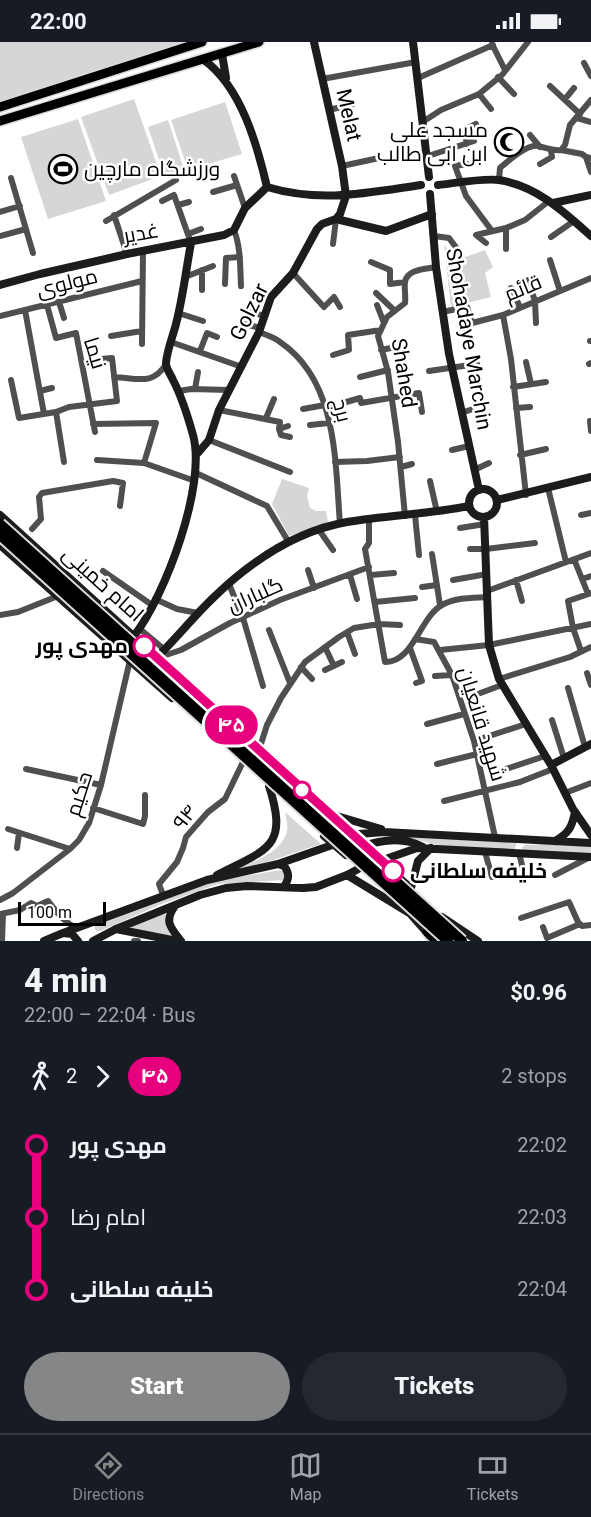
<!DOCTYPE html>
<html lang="en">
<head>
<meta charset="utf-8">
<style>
  :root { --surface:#171b24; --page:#242831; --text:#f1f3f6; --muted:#9ea1a6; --line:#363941; --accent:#858687 }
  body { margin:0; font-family:Roboto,Cairo,sans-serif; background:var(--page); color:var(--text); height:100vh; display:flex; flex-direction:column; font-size:22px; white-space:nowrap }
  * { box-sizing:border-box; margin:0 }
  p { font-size:20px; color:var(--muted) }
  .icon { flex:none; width:33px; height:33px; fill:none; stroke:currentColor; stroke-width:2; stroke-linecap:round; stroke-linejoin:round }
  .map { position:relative; height:899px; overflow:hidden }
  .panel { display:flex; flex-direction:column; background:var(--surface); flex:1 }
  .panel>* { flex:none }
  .badge { padding:0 12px; border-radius:20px; font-size:21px; line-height:39px }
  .scale { position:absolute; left:18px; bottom:15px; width:88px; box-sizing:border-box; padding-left:6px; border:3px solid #000; border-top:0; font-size:16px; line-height:21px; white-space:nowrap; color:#000; -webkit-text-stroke:4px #fff; paint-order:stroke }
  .map>.badge { position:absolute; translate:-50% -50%; box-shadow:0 0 0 3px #fff }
  .legs { display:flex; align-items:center; gap:9px; height:66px; padding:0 24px; font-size:20px }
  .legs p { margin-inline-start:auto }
  .overview { display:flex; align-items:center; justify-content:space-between; height:102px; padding:0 24px }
  h1 { font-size:33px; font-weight:800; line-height:45px }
  .button { display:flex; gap:12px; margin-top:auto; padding:12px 24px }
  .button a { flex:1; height:69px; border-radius:36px; background:var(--accent); color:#fff; font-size:24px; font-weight:800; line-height:69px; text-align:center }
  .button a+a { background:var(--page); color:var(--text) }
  ul { padding:0 24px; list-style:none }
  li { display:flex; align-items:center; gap:21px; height:72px; font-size:22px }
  li i { display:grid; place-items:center; width:9px; height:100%; margin:0 8px; background:currentColor }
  li i::after { content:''; width:15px; height:15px; margin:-8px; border:4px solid; border-radius:50%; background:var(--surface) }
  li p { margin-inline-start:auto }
  li:first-child i { background:linear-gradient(#0000 50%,currentColor 0) }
  li:last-child i { background:linear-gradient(currentColor 50%,#0000 0) }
  .status { display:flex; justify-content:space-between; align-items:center; height:42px; padding:0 30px; background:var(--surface); direction:ltr }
  .status svg { height:16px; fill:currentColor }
  .menu { display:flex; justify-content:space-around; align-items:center; height:84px; border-top:2px solid var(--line); background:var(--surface); font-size:16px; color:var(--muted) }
  .menu a { display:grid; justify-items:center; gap:3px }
  .menu .active { color:var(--accent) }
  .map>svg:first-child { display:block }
</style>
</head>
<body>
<div class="status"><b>22:00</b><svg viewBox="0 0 49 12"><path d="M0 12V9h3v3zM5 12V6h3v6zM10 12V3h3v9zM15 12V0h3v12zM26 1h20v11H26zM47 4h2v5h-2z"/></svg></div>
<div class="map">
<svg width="591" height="899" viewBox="0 0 591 899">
  <rect width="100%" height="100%" fill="#fff"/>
  <path fill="#d6d6d6" d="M 0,0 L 183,0 L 179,4 L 0,60 Z
    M 134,57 L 161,134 L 109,153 L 81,75 Z
    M 225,60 L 242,112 L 188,128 L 171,78 Z
    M 78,77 L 106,159 L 48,177 L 21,95 Z
    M 168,78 L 185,130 L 165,136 L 148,85 Z
    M 444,202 L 454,219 L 485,208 L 493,225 L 485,231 L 491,255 L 451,265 Z
    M 282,437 L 309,446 L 307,454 L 310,466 L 316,469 L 326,469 L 328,481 L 289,494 L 272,462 Z
    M 285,770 L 321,802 L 246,827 L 221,833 C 242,824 281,814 287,789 C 288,783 286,776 285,770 Z
    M 399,793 L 517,800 L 515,805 L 515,809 L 441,804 Z
    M 556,802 L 591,804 L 591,812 L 523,808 L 522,805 L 525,803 Z
    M 280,828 L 284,830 L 286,835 L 283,838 L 218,842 L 159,863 L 101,889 L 96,889 L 94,885 L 97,882 L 215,839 Z
    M 165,870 L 167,884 L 174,895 L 129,886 Z"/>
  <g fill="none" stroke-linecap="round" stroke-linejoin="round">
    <g stroke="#dbdbdb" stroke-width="12">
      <path id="primary" d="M 0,65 L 202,0
        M 0,79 L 259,0"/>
    </g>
    <g stroke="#dbdbdb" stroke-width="14">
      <path id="highway" d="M 428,890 L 437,899"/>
    </g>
    <path stroke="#4f4f4f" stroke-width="6" d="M 492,2 L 505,28
      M 584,21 L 591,34
      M 498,35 L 514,52
      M 418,36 L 493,3
      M 322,37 L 416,20
      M 550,44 L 580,72
      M 479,52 L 491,67
      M 565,57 L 574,46
      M 329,68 L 353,62
      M 577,76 L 591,80
      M 424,79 L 441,68 L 479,52 L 502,33 L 528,0
      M 530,93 L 540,105
      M 467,102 L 464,88 L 476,82
      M 561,108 L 582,112 L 586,115 L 591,116
      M 428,114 L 474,99
      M 586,115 L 591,130
      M 467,122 L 455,124 L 466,154 L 492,189
      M 540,122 L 552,115 L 551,109
      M 342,124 L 379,116
      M 234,134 L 245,166
      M 11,136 L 33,211
      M 499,138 L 500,126 C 508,119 527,102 538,104 C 547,106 551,109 561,108 L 565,103 L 570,83 L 591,58
      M 213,150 L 237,143
      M 162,159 L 174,153 L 191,201
      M 178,163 L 189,160
      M 0,170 L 20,164
      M 114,173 L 127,212
      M 106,179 L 176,138
      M 234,188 C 241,206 240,225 241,244
      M 188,192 L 201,187
      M 0,194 L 26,187
      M 434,194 L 449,196 L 458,208
      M 551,195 L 574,179
      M 486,201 L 476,193 L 506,186 L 525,178 L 549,159
      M 333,202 L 336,177
      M 506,207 L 506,186
      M 550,218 L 560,249
      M 371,220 L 390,228 L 390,242 L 405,240
      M 202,228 L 202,248
      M 293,231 L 324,265 L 334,255 L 340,265
      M 185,235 L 213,224
      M 528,238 L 535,259 L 536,281
      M 225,242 L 226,216 L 240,215
      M 511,246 L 520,265
      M 376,251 L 395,269
      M 59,260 L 64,276
      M 47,263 L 56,296 L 76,291 L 95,390
      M 377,263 L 384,281
      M 25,268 L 44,372
      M 243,268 L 265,274
      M 442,270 L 467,265 L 472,281 L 503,273 L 591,236
      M 178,271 L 203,279
      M 503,273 L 511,317 L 526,453
      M 0,274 L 142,239
      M 244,282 L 261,286
      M 259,290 C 266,293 274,295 280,300 C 338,339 335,420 340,482
      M 111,294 L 142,289
      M 590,299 L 591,299
      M 171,300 L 242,325
      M 142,302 L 143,209
      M 381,308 L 396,305
      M 200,309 L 207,291 L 217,295
      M 333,313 L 349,308 L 348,293 L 381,288
      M 526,320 L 531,342
      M 589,322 L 591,321
      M 429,329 L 477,322
      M 114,335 C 137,336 153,344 166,322
      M 360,335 L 388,328
      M 11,338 L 19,376 L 56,370 L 69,365 L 117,359 L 112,316 L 101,317
      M 513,345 L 546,340
      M 195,347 L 198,330
      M 40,349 L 52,346
      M 179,349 L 191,347 L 229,348
      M 343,361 L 360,356 L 361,361 L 419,351 L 422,370
      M 516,366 L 530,365
      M 303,367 L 325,363
      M 219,368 L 280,380 L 279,387 L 281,393 L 290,395
      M 56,370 L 64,420
      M 461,371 L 473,367
      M 266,376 L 274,357
      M 590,379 L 591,389
      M 93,382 L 156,381 L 144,421
      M 310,383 L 329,381
      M 279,387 L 288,384
      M 209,398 L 290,430
      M 452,408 L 469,404
      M 520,413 L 546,407
      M 97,418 L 144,421 L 195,439
      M 335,420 L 367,419 L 400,415
      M 401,425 L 412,422
      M 474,428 L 489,421
      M 196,431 L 267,464 L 288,499
      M 430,439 L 437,470
      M 548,446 L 566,520
      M 415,473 L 419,513
      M 581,473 L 591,471
      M 405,474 L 398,400 L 388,330 L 378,294 L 387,275 L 405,261 C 406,254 404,247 405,240 C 407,227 426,227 436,225
      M 369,478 L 369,501 L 365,507 L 385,620 C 413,621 420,575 442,563 C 456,555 472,556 488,555
      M 460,486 L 485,482
      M 32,487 L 41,477 L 39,455 L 42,451 L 113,439 L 123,441 L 120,464
      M 319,488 L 333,508
      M 470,507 L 486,507 L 535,501
      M 432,512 L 440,563
      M 574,517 L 588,552
      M 308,528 L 314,546
      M 103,529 L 152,563
      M 350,533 L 357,557
      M 371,533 L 394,531
      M 582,537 L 591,534
      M 453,538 L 487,532
      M 516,538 L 522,559
      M 229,542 L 243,576 L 263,644
      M 422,545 L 437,543
      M 487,549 L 591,511
      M 155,557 L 177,567 L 198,571
      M 375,560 L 415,556
      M 0,573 L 18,570 L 58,554
      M 140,587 L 165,608
      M 269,588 L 290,641
      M 347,590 L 355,612
      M 415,597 L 434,600 L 452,633 L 474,699 L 495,795
      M 325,605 L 334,624
      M 410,606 L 422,639 L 416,641
      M 440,608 L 489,603 L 591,582
      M 581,609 L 573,586 L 568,559 L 591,551
      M 157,616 L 181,608 L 230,581 L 280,558 L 369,525
      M 301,625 L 312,637
      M 325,628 L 342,620
      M 587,631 L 591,643
      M 435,634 L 452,633
      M 499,637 L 570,615 L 591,605
      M 470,643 L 475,653 L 502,643
      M 568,646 L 585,705
      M 552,678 L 564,716
      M 427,682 L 464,672
      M 483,696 L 526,682
      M 259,708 L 267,683 L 281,656 L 305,620 L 339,595 L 354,586 L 379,582 L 400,583
      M 437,722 L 477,712
      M 26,727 L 101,743
      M 497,730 L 545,714
      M 565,751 L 591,741
      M 444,759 L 520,740 L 553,727
      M 93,766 L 143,782 L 145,774 L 145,753
      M 8,787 L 70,807
      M 17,806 L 19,791
      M 485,810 L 492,835
      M 519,811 L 524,831
      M 555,833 L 588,816
      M 163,853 L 159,842 L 177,820 L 183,806 L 186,795 L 208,770 L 225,757 L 243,720
      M 0,858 L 13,851 L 70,807 L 79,798 L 89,781 L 101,743 L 130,618
      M 0,872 L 20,868 L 31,861 L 37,864 L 48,859 C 57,870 63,880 77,886
      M 521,876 L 569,860 L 578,880 L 582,884 L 591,883
      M 543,885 L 547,896 L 580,882
      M 2,899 L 3,872
      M 134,899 L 138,899"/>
    <path stroke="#1c1c1c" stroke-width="8" d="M 413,0 L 429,135
      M 222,12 L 226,36
      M 204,18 C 241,45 257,102 267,145
      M 438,143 C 456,141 482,136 499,138 C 537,144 564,170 591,194
      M 267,145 C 321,161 366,151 421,143
      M 430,152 L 436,225 L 449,312 L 479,448
      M 553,161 L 591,153
      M 336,177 L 386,189 L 432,172
      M 0,243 L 40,232 L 127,212 L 224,193 L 234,188 L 245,166 L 267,145
      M 197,412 L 209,398 L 219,368 L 259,290 L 271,255 L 293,231 L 317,187 L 322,182 L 336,177 L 340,172 L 346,154 L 342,124 L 314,0
      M469 461a14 14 0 1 1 28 0a14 14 0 1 1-28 0Z
      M 497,458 L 591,435
      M 0,473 L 335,777
      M 484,475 L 489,603 L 499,637 L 551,723 L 573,767 L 591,793
      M 0,503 L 172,656
      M 134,594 C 165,554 207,443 193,393 C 188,375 182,355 173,338 C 171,333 166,327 166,321 C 167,308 173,294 176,282 C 183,255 186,228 191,201
      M 156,616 C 176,597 193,575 213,556 C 250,520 296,489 347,480 C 388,473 429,472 469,464
      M 551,723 L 591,702
      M 330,772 L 381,787
      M 349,790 L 406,842
      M 324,794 L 346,813
      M 350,796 L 359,792 L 384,790 L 591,801
      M 555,799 C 569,791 572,785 575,770
      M 360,805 C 380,798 403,794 423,805
      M 278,822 L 284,824 C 290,832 289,837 284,845
      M 217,833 C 267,807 289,806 269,744
      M 347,833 L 411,872
      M 411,846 L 418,819 L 431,806
      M 175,864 C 164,879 170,885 181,899
      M 407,868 L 430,894
      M 442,875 L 478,899
      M 116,887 L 177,899
      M 63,891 L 207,838 L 278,822 L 338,801
      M 44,899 L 63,891 L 72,892 L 78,899
      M 93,899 L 116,887 L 200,853 L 226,846 L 247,844 L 303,846 L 316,845 L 347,833 L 360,826 L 417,806 L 591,815"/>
    <use href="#primary" stroke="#000" stroke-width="9"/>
    <use href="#highway" stroke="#000" stroke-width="10"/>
    <g stroke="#dbdbdb" stroke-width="14" stroke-linecap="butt">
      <path id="highway-bridge" d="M 0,482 L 462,899
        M 0,493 L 448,899"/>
    </g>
    <use href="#highway-bridge" stroke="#000" stroke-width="10"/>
  </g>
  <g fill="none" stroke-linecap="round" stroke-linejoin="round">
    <g stroke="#fff" stroke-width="14">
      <path id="line-1" d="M 144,604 L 393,829"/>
    </g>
    <use href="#line-1" stroke="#e6007e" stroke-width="9"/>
  </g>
  <defs>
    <g id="mosque-ring" transform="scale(1.5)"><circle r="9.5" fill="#fff" stroke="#000" stroke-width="1.5"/><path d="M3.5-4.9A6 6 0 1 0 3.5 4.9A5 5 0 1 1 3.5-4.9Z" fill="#000"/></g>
    <g id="stadium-ring" transform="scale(1.5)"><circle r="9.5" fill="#fff" stroke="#000" stroke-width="1.5"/><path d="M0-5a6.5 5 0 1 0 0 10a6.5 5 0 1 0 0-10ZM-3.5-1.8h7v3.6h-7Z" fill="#000"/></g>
  </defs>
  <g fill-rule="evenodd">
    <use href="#mosque-ring" x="509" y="100"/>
    <use href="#stadium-ring" x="63" y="127"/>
  </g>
  <g fill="#fff" stroke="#e6007e" stroke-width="3">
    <circle cx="144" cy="604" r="10"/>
    <circle cx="302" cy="748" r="8"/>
    <circle cx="393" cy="829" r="10"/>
  </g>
  <g text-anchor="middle" stroke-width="5" stroke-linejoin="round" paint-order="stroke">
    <g font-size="21" fill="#000" stroke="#fff">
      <text transform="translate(349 73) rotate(77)" y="7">Melat</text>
      <text transform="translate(141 191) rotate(-10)" y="7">غدیر</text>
      <text transform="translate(67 241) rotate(-14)" y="7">مولوی</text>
      <text transform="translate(523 246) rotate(-22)" y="7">قائم</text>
      <text transform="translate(249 270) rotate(-64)" y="7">Golzar</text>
      <text transform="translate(469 297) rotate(80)" y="7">Shohadaye Marchin</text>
      <text transform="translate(95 311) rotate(73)" y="7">نیما</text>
      <text transform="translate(404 331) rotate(81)" y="7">Shahed</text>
      <text transform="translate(342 368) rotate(76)" y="7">برج</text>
      <text transform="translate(103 542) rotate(42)" y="7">امام خمینی</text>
      <text transform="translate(255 553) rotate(-24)" y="7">گلباران</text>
      <text transform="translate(482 682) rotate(73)" y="7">شهید قانعیان</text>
      <text transform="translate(79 752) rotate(-72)" y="7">حکیم</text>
      <text transform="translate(185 775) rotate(-52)" y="7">۹۴</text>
    </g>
    <g font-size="21" fill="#000" stroke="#fff" text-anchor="end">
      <text x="488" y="95">مسجد علی<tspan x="488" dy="24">ابن ابی طالب</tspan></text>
      <text x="84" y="134" text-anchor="start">ورزشگاه مارچین</text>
    </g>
    <g font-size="21" font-weight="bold" fill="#000" stroke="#fff" text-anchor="end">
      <text x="128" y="611">مهدی پور</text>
      <text x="410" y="836" text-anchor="start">خلیفه سلطانی</text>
    </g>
  </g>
</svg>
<div class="scale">100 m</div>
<b class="badge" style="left:231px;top:683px;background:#e6007e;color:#fff">۴۵</b>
</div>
<section class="panel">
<div class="overview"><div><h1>4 min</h1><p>22:00 – 22:04 · Bus</p></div><b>$0.96</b></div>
<div class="legs"><svg class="icon" aria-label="walk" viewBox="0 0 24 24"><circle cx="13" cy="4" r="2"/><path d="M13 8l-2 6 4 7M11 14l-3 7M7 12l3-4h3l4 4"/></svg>2<svg class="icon" aria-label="forward" viewBox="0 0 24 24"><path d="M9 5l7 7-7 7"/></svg><b class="badge" style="background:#e6007e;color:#fff">۴۵</b><p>2 stops</p></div>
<ul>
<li><i style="color:#e6007e"></i><b>مهدی پور</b><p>22:02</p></li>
<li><i style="color:#e6007e"></i><span>امام رضا</span><p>22:03</p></li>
<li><i style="color:#e6007e"></i><b>خلیفه سلطانی</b><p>22:04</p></li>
</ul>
<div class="button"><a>Start</a><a>Tickets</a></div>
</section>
<nav class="menu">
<a class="active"><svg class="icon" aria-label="directions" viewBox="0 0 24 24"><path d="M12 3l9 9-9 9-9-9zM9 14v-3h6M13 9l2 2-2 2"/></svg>Directions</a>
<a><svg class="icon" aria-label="map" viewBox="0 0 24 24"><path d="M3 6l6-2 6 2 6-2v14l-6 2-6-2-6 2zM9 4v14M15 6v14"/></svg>Map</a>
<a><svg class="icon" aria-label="tickets" viewBox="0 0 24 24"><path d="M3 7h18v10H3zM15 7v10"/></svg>Tickets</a>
</nav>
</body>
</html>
